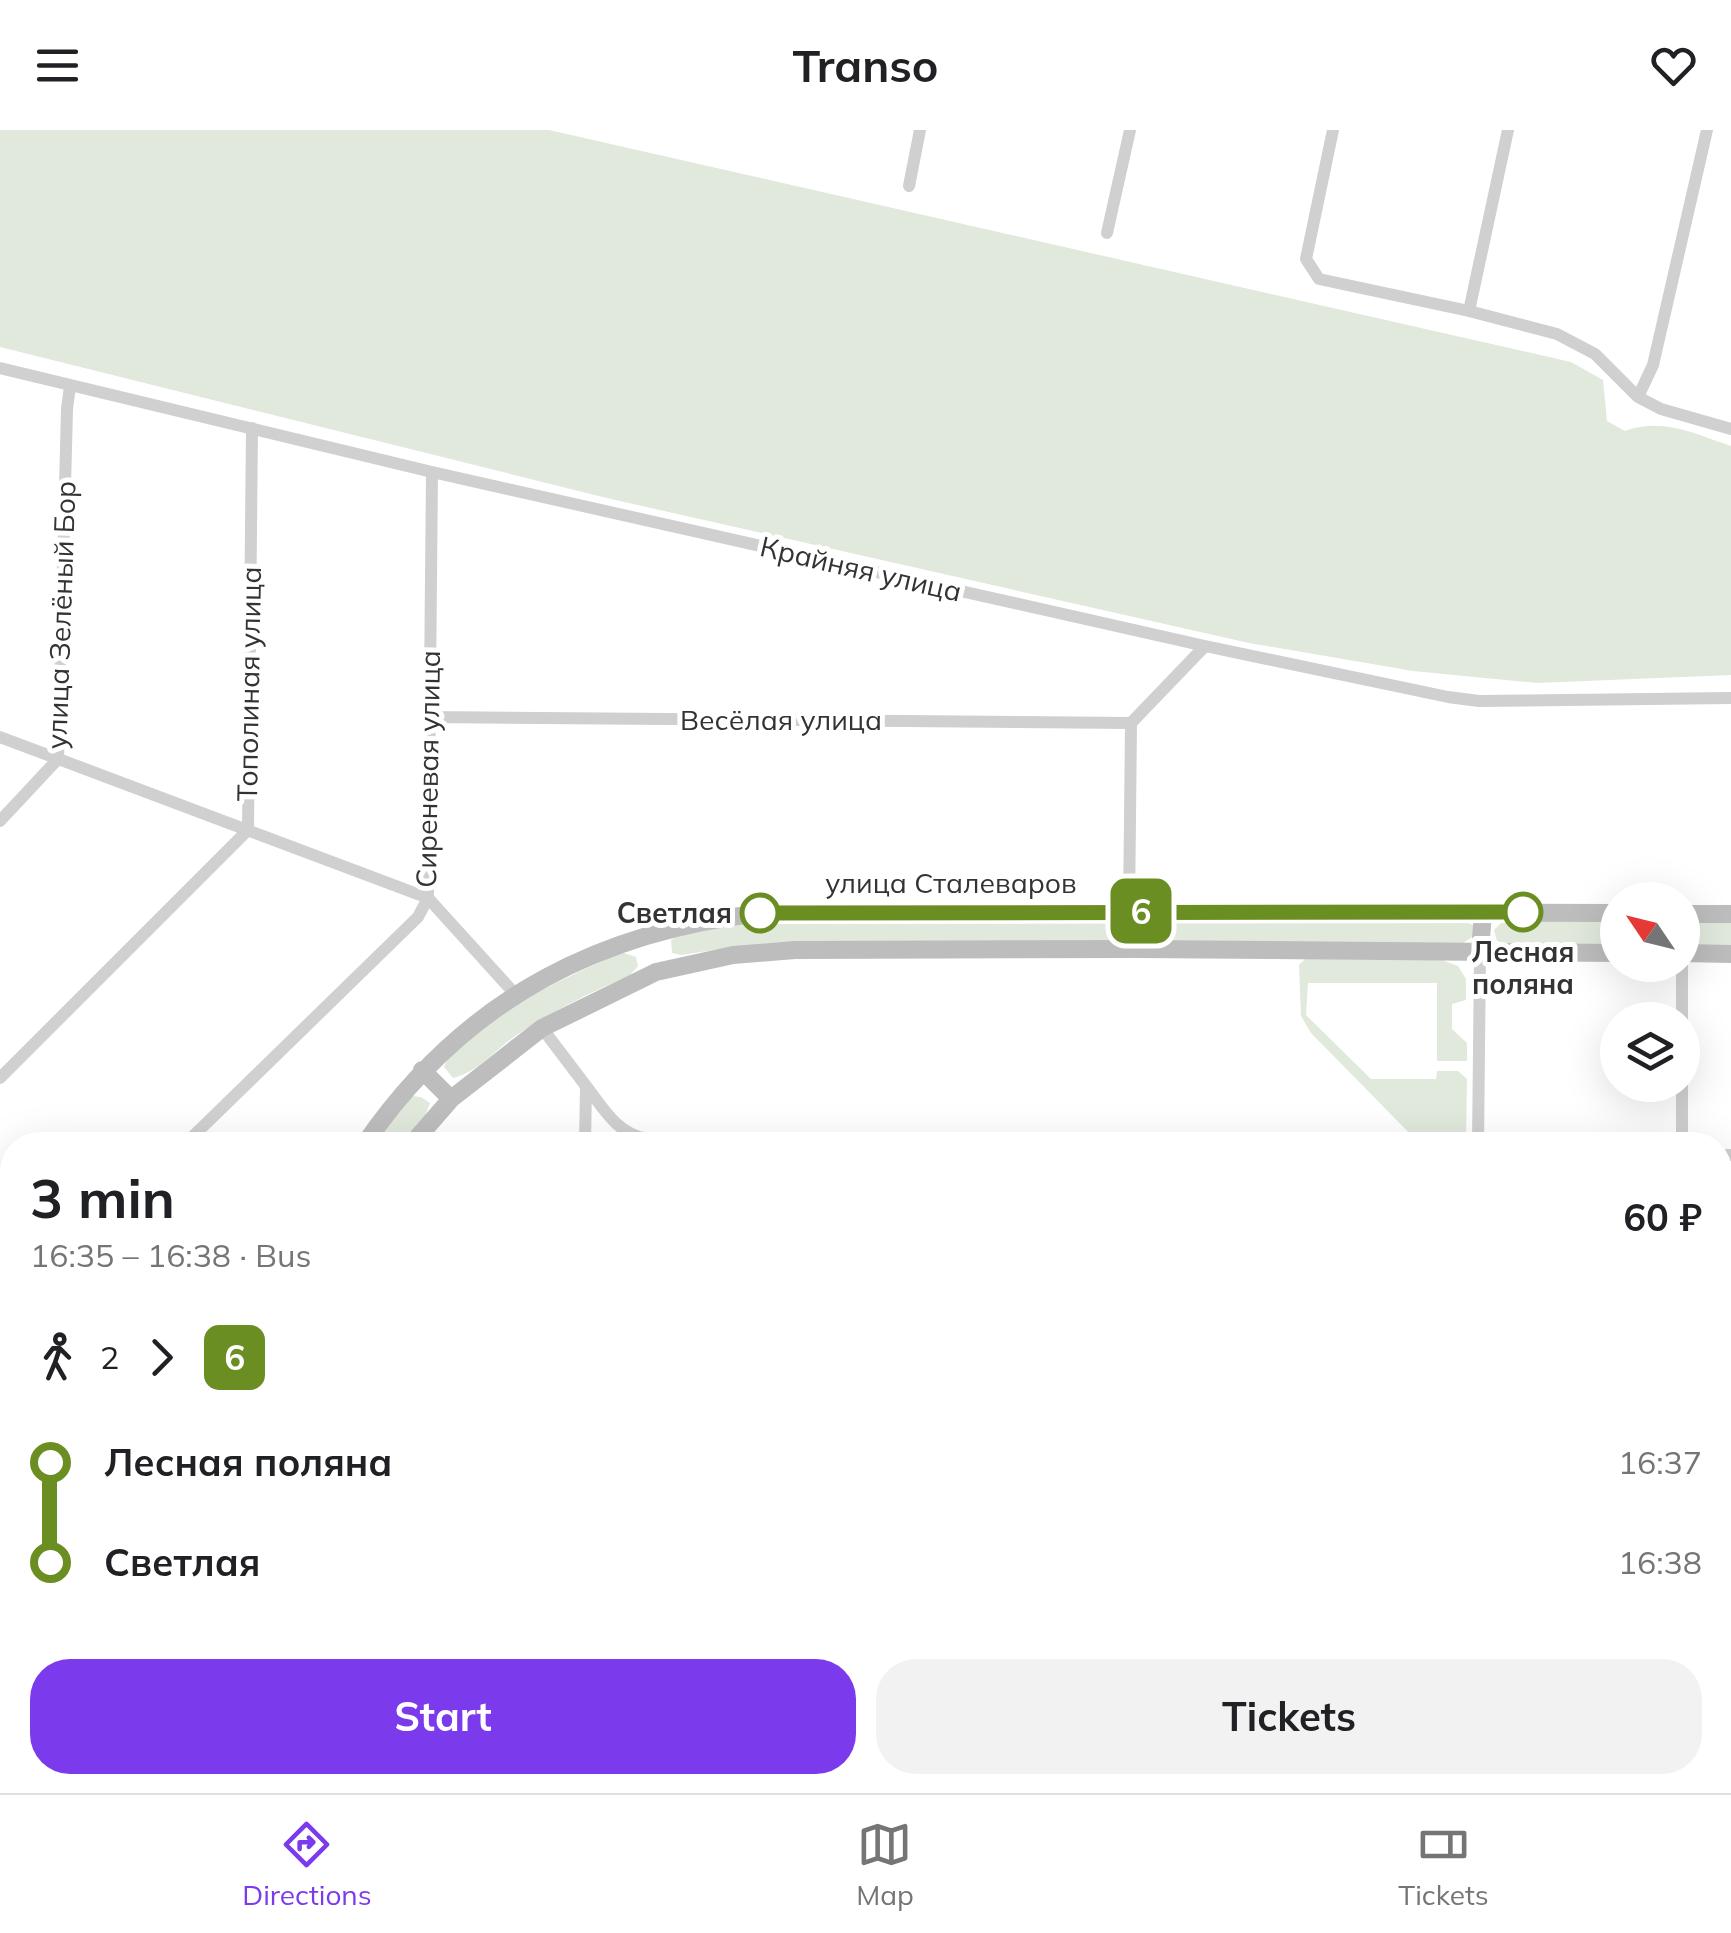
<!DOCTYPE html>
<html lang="en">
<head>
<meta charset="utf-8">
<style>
  :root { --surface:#fff; --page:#f2f2f2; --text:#202124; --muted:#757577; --line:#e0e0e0; --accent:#7c3aed }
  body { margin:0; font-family:Mulish,sans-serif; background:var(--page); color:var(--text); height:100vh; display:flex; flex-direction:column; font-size:38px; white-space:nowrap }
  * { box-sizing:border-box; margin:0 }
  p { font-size:32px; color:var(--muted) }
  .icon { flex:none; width:55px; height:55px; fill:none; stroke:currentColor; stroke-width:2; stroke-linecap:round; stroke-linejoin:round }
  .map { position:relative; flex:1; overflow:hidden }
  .drawer { position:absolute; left:0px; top:1002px; width:1732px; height:662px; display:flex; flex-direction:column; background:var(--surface); border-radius:40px 40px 0 0; box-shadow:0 10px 40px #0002 }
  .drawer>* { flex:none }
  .badge { padding:0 20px; border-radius:15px; font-size:35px; line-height:65px }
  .needle { width:65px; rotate:305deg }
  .controls { position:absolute; left:1600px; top:752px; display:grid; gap:20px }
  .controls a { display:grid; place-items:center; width:100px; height:100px; border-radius:50%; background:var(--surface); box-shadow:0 10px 40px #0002; font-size:50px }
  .map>.badge { position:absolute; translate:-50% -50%; box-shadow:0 0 0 5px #fff }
  .legs { display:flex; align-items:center; gap:15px; height:110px; padding:0 30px; font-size:32px }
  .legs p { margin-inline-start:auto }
  .headline { display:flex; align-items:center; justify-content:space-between; height:170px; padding:0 30px }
  h1 { font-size:55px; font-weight:700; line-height:75px }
  .cta { display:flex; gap:20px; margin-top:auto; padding:20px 30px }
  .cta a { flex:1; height:115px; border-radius:40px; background:var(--accent); color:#fff; font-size:40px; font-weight:700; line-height:115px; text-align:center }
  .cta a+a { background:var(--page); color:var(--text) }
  ul { padding:0 30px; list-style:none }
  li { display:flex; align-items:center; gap:35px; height:100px; font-size:38px }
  li i { display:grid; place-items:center; width:15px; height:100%; margin:0 12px; background:currentColor }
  li i::after { content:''; width:25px; height:25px; margin:-12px; border:8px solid; border-radius:50%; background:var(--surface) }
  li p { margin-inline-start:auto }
  li:first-child i { background:linear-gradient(#0000 50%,currentColor 0) }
  li:last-child i { background:linear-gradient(currentColor 50%,#0000 0) }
  header { display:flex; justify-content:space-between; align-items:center; height:130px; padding:0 30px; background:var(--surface); font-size:45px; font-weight:700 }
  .dock { display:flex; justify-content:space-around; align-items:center; height:140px; border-top:2px solid var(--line); background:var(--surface); font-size:28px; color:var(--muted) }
  .dock a { display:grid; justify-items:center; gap:5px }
  .dock .on { color:var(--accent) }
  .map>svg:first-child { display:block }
</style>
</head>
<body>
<header><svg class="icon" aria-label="menu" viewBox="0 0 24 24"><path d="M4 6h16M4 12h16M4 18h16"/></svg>Transo<svg class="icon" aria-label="heart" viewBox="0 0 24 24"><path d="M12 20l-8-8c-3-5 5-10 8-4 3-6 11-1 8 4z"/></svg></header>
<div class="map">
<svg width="1731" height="1663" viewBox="0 0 1731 1663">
  <rect width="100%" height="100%" fill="#fff"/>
  <path fill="#e1e9dd" d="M 0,0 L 549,0 L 1571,232 L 1603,250 L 1607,291 L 1625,301 C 1663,287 1695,304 1731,316 L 1731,545 L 1537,553 L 1413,541 L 1249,513 L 611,369 L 0,217 Z
    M 1703,789 L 1731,790 L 1731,818 L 1699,817 L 1689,812 L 1690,794 Z
    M 773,790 L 1463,790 L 1475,796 L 1474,806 L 1463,813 L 734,817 L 681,825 L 672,823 L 671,810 L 682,803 Z
    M 1510,790 L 1617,790 L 1617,817 L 1507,814 L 1497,811 L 1494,800 L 1501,793 Z
    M 621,822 L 636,827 L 638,836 L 629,846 C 590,862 553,881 518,904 C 497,918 477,943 453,948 L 444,937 C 461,892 578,843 621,822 Z
    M 1305,829 L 1442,830 L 1458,836 L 1466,849 L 1466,870 L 1452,874 L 1452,899 L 1467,913 L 1467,931 L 1437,931 L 1437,853 L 1308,853 L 1306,885 L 1371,949 L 1436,949 L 1437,941 L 1458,941 L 1467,949 L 1466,1015 L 1421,1015 L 1311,903 L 1301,886 L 1299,835 Z
    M 411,966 L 421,967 L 430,973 L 425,986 L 401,1015 L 374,1015 Z
    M 0,1601 L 12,1601 L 12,1652 L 93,1653 L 90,1663 L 0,1663 Z"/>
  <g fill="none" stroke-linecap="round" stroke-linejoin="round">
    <path stroke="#d0d0d0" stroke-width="12" d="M 1333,0 L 1306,129 L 1319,149 L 1469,181 L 1557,204 L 1595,224 L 1638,267 L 1661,279 L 1731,299
      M 909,56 L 920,0
      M 1107,103 L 1130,0
      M 1469,181 L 1508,0
      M 0,238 L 432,342 L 1205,516 L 1448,567 L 1479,571 L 1731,568
      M 1638,267 L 1653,235 L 1707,0
      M 430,587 L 1131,593
      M 0,607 L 428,768 L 515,864
      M 0,691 L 58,629 L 67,279 L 70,256
      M 1129,781 L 1131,593 L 1205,516
      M 1682,890 L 1682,835
      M 542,898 L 586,956 L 585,1015
      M 0,948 L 248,700 L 252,298
      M 586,956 C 604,979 617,1004 647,1009 L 1154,1009 L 1169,1015
      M 184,1015 L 418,787 L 428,768 L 432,342
      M 1478,1015 L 1480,822
      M 1682,1015 L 1682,955
      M 1720,1025 L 1731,1025
      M 1720,1097 L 1731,1111
      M 0,1197 L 12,1185
      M 1720,1361 L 1731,1361
      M 0,1396 L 12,1396
      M 0,1595 L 12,1595
      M 1720,1598 L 1731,1588
      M 596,1652 L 596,1663
      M 884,1652 L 884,1660
      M 1092,1652 L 1092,1663
      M 1471,1652 L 1473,1663
      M 1513,1652 L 1516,1663
      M 1278,1663 L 1278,1652
      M 1598,1663 L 1627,1652"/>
    <path stroke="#bdbdbd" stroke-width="18" d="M 1682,793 L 1682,784 L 1731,784
      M 1480,822 L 1483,782
      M 1682,823 L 1731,824
      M 422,940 L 451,969
      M 364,1015 C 465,867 606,796 782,781 L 1618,783
      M 411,1015 L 451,969 L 542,898 L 656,842 L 733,825 L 795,820 L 1137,819 L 1618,823
      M 140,1663 L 143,1652
      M 179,1663 L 182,1652"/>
  </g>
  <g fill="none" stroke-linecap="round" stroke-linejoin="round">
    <g stroke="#fff" stroke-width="22">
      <path id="line-1" d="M 760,783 L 1523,782"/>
    </g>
    <use href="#line-1" stroke="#6b8e23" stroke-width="15"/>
  </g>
  <g fill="#fff" stroke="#6b8e23" stroke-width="5">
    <circle cx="1523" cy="782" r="18"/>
    <circle cx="760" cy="783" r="18"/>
  </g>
  <g text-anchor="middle" stroke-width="10" stroke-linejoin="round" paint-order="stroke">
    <g font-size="28" fill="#333" stroke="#fff">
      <text transform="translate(861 439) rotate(13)" y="10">Крайняя улица</text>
      <text transform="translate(61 485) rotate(-88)" y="10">улица Зелёный Бор</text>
      <text transform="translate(249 554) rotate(-89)" y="10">Тополиная улица</text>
      <text x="781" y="600">Весёлая улица</text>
      <text transform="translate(428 639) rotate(-89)" y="10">Сиреневая улица</text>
      <text x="951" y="763">улица Сталеваров</text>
    </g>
    <g font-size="28" font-weight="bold" fill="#333" stroke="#fff" text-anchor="end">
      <text x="732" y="793">Светлая</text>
      <text x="1523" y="832" text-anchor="middle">Лесная<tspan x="1523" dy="32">поляна</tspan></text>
    </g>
  </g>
</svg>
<div class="controls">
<a><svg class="needle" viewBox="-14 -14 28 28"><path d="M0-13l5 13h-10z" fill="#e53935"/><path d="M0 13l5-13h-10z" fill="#757577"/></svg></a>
<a><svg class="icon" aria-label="layers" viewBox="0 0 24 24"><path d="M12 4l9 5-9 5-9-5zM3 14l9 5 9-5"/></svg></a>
</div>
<b class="badge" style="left:1141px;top:781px;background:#6b8e23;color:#fff">6</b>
<section class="drawer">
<div class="headline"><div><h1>3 min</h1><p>16:35 – 16:38 · Bus</p></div><b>60 ₽</b></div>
<div class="legs"><svg class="icon" aria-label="walk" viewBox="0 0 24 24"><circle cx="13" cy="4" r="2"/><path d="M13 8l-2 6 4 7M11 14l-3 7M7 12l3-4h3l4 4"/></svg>2<svg class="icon" aria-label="forward" viewBox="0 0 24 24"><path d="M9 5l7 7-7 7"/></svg><b class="badge" style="background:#6b8e23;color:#fff">6</b></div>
<ul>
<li><i style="color:#6b8e23"></i><b>Лесная поляна</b><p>16:37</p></li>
<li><i style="color:#6b8e23"></i><b>Светлая</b><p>16:38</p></li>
</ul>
<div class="cta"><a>Start</a><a>Tickets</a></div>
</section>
</div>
<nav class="dock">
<a class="on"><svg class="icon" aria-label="directions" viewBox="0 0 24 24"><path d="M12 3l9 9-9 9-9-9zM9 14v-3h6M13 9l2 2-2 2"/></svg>Directions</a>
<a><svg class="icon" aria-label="map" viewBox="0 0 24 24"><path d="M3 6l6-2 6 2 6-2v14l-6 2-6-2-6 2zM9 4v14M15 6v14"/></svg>Map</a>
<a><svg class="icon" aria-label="tickets" viewBox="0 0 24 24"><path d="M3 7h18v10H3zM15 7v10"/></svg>Tickets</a>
</nav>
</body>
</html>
